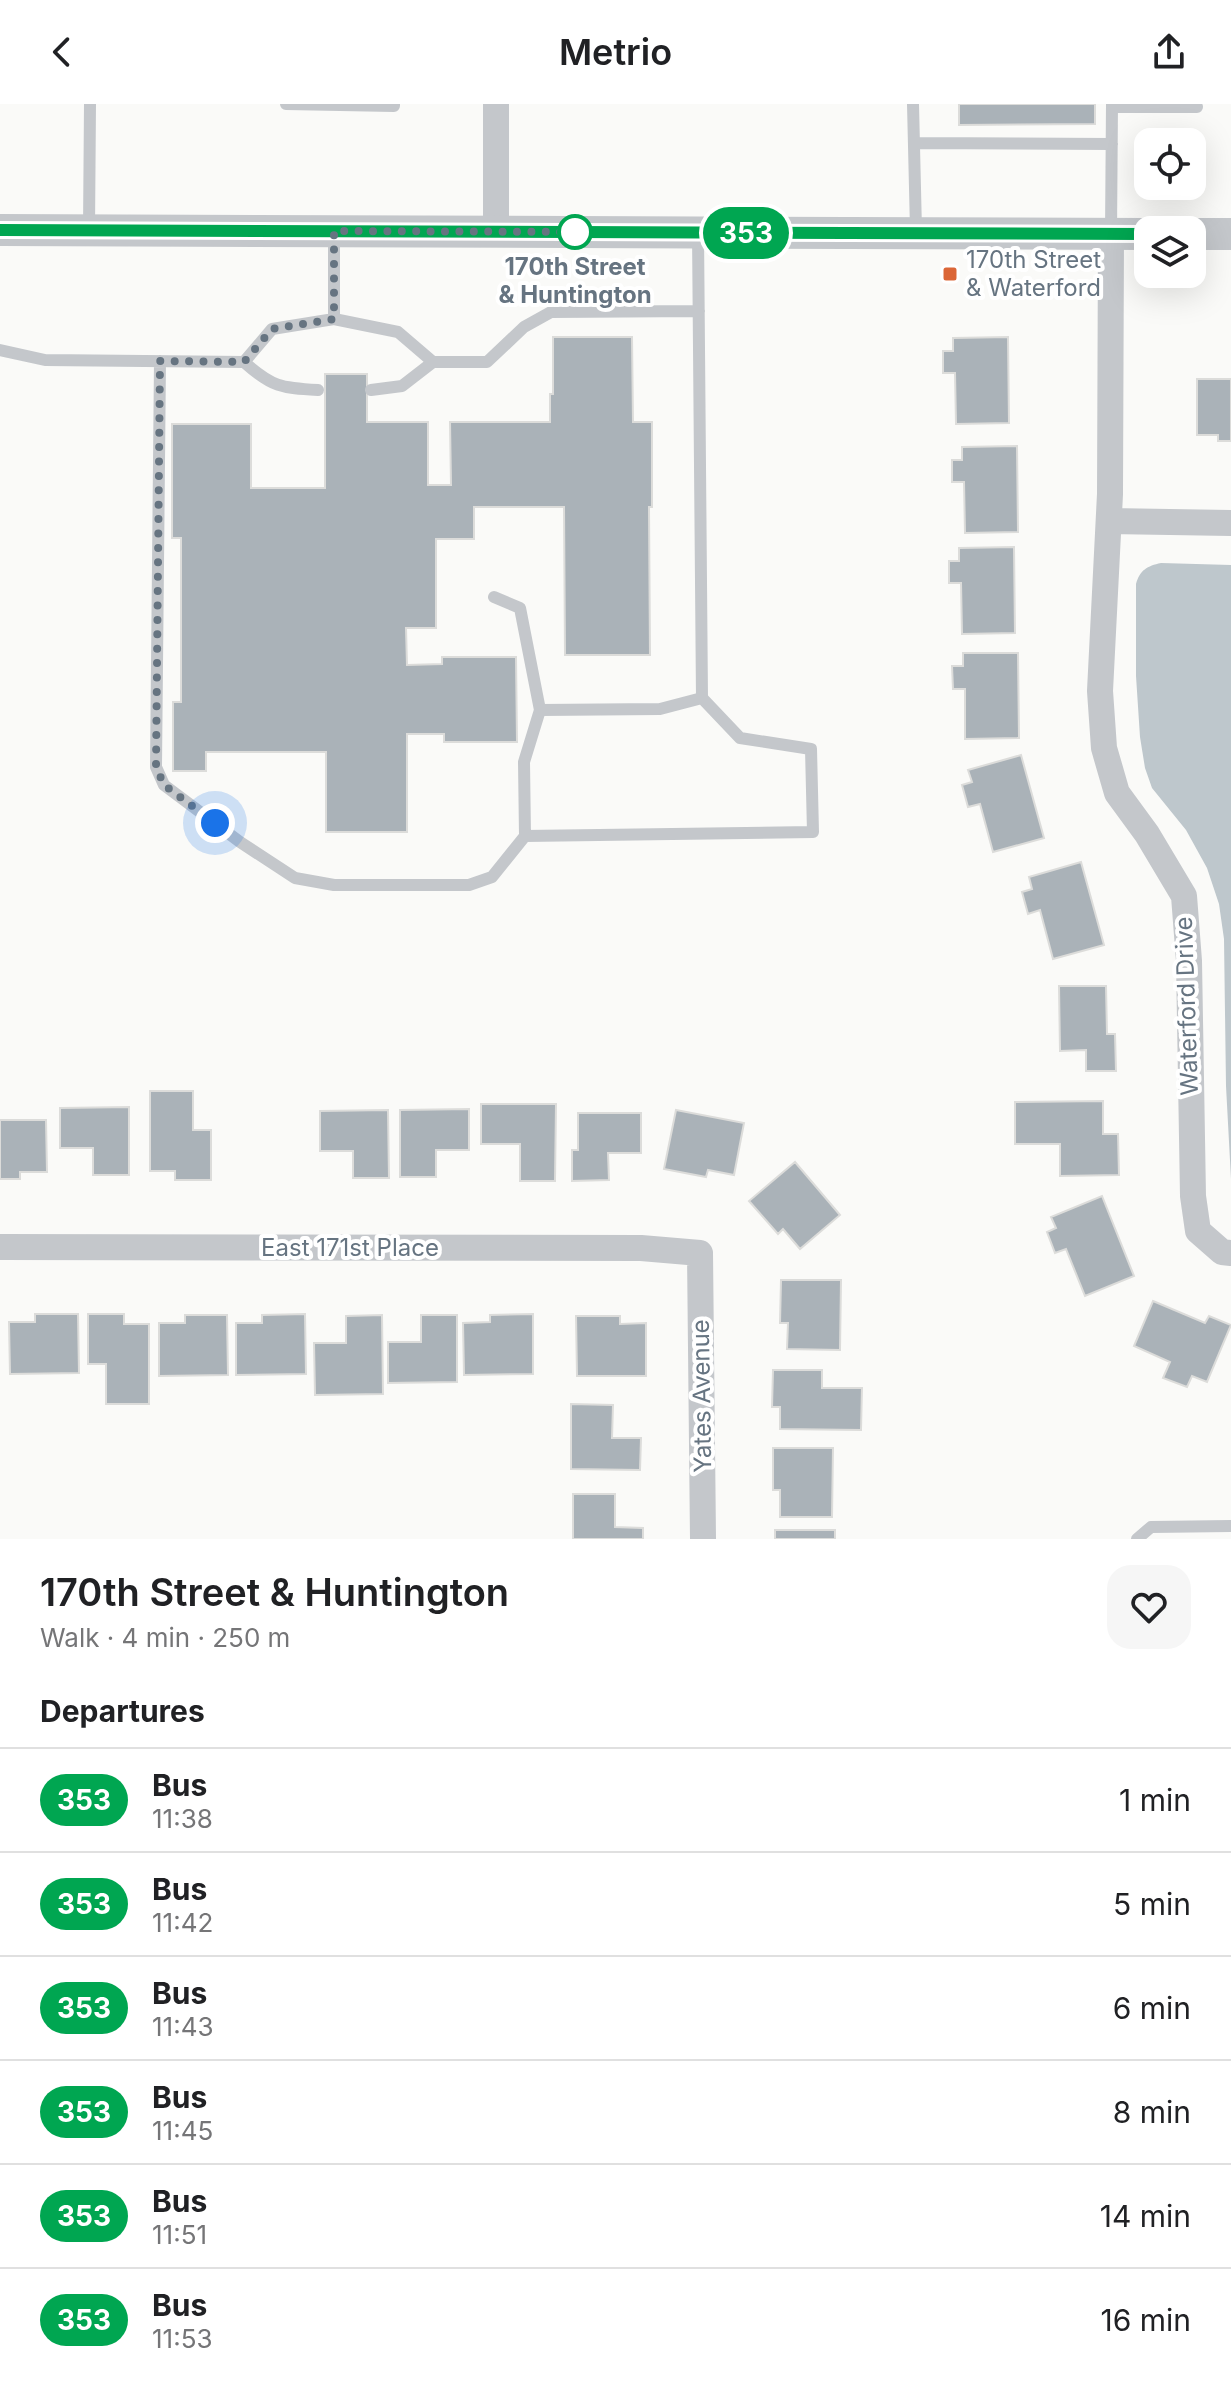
<!DOCTYPE html>
<html lang="en">
<head>
<meta charset="utf-8">
<style>
  :root { --surface:#fff; --page:#f6f6f6; --text:#202124; --muted:#757577; --line:#e0e0e0 }
  body { margin:0; font-family:Inter,sans-serif; background:var(--page); color:var(--text); height:100vh; display:flex; flex-direction:column; font-size:30px; white-space:nowrap }
  * { box-sizing:border-box; margin:0 }
  p { font-size:26px; color:var(--muted) }
  .icon { flex:none; width:44px; height:44px; fill:none; stroke:currentColor; stroke-width:2; stroke-linecap:round; stroke-linejoin:round }
  .map { position:relative; height:1435px; overflow:hidden }
  .sheet { display:flex; flex-direction:column; background:var(--surface); flex:1 }
  .sheet>* { flex:none }
  .badge { padding:0 16px; border-radius:26px; font-size:28px; line-height:52px }
  .tools { position:absolute; left:1134px; top:24px; display:grid; gap:16px }
  .tools a { display:grid; place-items:center; width:72px; height:72px; border-radius:16px; background:var(--surface); box-shadow:0 8px 32px #0002; font-size:40px }
  .you { position:absolute; width:40px; height:40px; margin:-20px; border:6px solid #fff; border-radius:50%; background:#1a73e8; box-shadow:0 0 0 12px #1a73e833 }
  .map>.badge { position:absolute; translate:-50% -50%; box-shadow:0 0 0 4px #fff }
  h2 { padding:0 40px; font-size:30px; line-height:72px }
  .round { display:grid; place-items:center; flex:none; width:84px; height:84px; border-radius:24px; background:var(--page) }
  .head { display:flex; align-items:center; justify-content:space-between; height:136px; padding:0 40px }
  h1 { font-size:38px; font-weight:600; line-height:60px }
  ul { padding:0; list-style:none }
  li { display:flex; align-items:center; gap:24px; height:104px; padding:0 40px; border-top:2px solid var(--line) }
  li div { flex:1 }
  li b { display:block; font-size:30px }
  li em { font-style:normal }
  li .badge { min-width:88px; font-weight:700; text-align:center }
  header { display:flex; justify-content:space-between; align-items:center; height:104px; padding:0 40px; background:var(--surface); font-size:36px; font-weight:600 }
  .map>svg:first-child { display:block }
</style>
</head>
<body>
<header><svg class="icon" aria-label="back" viewBox="0 0 24 24"><path d="M15 5l-7 7 7 7"/></svg>Metrio<svg class="icon" aria-label="share" viewBox="0 0 24 24"><path d="M12 15V3M7 8l5-5 5 5M5 13v7h14v-7"/></svg></header>
<div class="map">
<svg width="1231" height="1435" viewBox="0 0 1231 1435">
  <rect width="100%" height="100%" fill="#fafaf8"/>
  <path fill="#bec7cc" d="M 1161,459 L 1231,461 L 1231,1075 L 1226,982 L 1224,835 L 1219,800 L 1207,764 L 1186,726 L 1152,684 L 1145,664 L 1140,633 L 1136,572 L 1136,480 C 1140,466 1147,462 1161,459 Z"/>
  <path fill="#aab2b8" stroke="#dcdcda" stroke-width="2" d="M 959,0 L 1095,0 L 1095,20 L 959,21 Z
    M 553,233 L 632,233 L 633,318 L 652,318 L 652,403 L 649,403 L 650,551 L 565,551 L 564,403 L 474,403 L 474,435 L 436,435 L 436,524 L 406,524 L 407,561 L 442,560 L 442,553 L 516,553 L 517,638 L 444,638 L 444,630 L 407,630 L 407,728 L 326,728 L 326,648 L 206,648 L 206,667 L 173,667 L 173,598 L 181,598 L 181,434 L 172,434 L 172,320 L 251,320 L 251,384 L 325,384 L 325,270 L 367,270 L 367,318 L 428,318 L 428,381 L 451,381 L 450,318 L 550,318 L 550,290 L 553,290 Z
    M 1008,233 L 1009,319 L 956,320 L 955,269 L 943,269 L 943,247 L 953,247 L 953,234 Z
    M 1197,275 L 1231,275 L 1231,337 L 1218,337 L 1218,331 L 1197,331 Z
    M 1017,342 L 1018,428 L 965,429 L 964,378 L 952,378 L 952,356 L 962,356 L 962,343 Z
    M 1014,443 L 1015,529 L 962,530 L 961,479 L 949,479 L 949,457 L 959,457 L 959,444 Z
    M 963,549 L 1018,549 L 1019,634 L 965,635 L 965,585 L 953,585 L 952,562 L 963,562 Z
    M 1021,651 L 1044,734 L 993,748 L 980,700 L 968,703 L 962,681 L 972,678 L 968,666 Z
    M 1081,758 L 1104,841 L 1053,855 L 1040,806 L 1028,810 L 1022,788 L 1032,785 L 1029,773 Z
    M 1059,882 L 1106,882 L 1107,930 L 1115,930 L 1116,967 L 1086,967 L 1086,946 L 1060,947 Z
    M 150,987 L 193,987 L 193,1026 L 211,1026 L 211,1076 L 175,1076 L 175,1067 L 150,1067 Z
    M 1103,997 L 1103,1030 L 1118,1030 L 1119,1071 L 1060,1072 L 1060,1040 L 1015,1040 L 1015,998 Z
    M 481,1000 L 556,1000 L 555,1077 L 520,1077 L 520,1040 L 481,1040 Z
    M 129,1003 L 129,1071 L 93,1071 L 93,1044 L 60,1044 L 60,1004 Z
    M 469,1005 L 469,1046 L 436,1046 L 436,1073 L 400,1073 L 400,1006 Z
    M 388,1006 L 389,1074 L 353,1074 L 353,1047 L 320,1047 L 320,1007 Z
    M 676,1006 L 744,1019 L 734,1071 L 708,1066 L 706,1073 L 664,1065 Z
    M 578,1009 L 641,1009 L 641,1049 L 608,1049 L 609,1076 L 572,1077 L 572,1046 L 578,1046 Z
    M 0,1016 L 46,1016 L 47,1068 L 20,1068 L 20,1075 L 0,1075 Z
    M 795,1058 L 840,1111 L 800,1145 L 783,1125 L 778,1130 L 749,1097 Z
    M 1102,1092 L 1134,1172 L 1085,1192 L 1066,1145 L 1055,1149 L 1047,1128 L 1056,1124 L 1051,1113 Z
    M 781,1176 L 841,1176 L 840,1246 L 787,1245 L 788,1219 L 780,1219 Z
    M 1153,1197 L 1205,1219 L 1209,1212 L 1231,1221 L 1207,1278 L 1192,1272 L 1187,1283 L 1163,1274 L 1170,1258 L 1134,1242 Z
    M 35,1210 L 78,1210 L 79,1269 L 10,1270 L 9,1218 L 35,1218 Z
    M 88,1210 L 124,1210 L 124,1220 L 149,1220 L 149,1300 L 106,1300 L 106,1260 L 88,1260 Z
    M 305,1210 L 306,1270 L 236,1271 L 236,1219 L 262,1219 L 262,1211 Z
    M 533,1210 L 533,1270 L 464,1271 L 463,1219 L 490,1218 L 490,1211 Z
    M 185,1211 L 227,1211 L 228,1271 L 159,1272 L 159,1219 L 185,1219 Z
    M 382,1211 L 383,1290 L 315,1291 L 314,1239 L 346,1239 L 346,1212 Z
    M 421,1211 L 457,1211 L 457,1278 L 388,1279 L 388,1238 L 421,1238 Z
    M 576,1212 L 620,1212 L 620,1220 L 646,1219 L 646,1272 L 577,1272 Z
    M 773,1266 L 822,1266 L 822,1284 L 862,1284 L 861,1326 L 780,1325 L 780,1303 L 772,1303 Z
    M 571,1300 L 613,1301 L 612,1334 L 641,1334 L 640,1366 L 571,1365 Z
    M 773,1344 L 833,1344 L 832,1413 L 780,1413 L 780,1386 L 773,1386 Z
    M 573,1390 L 615,1390 L 615,1423 L 643,1424 L 643,1435 L 573,1435 Z
    M 775,1426 L 835,1426 L 835,1435 L 775,1435 Z"/>
  <g fill="none" stroke-linecap="round" stroke-linejoin="round">
    <path stroke="#c4c7cb" stroke-width="12" d="M 286,0 L 394,2 L 394,0
      M 913,0 L 916,126
      M 1112,3 L 1197,3 L 1196,0
      M 914,39 L 1112,40
      M 89,125 L 90,0
      M 334,127 L 334,215
      M 698,128 L 702,594 L 740,634 L 811,645 L 813,728 L 525,732 L 524,658 L 540,606 L 660,605 L 702,594
      M 1111,129 L 1112,0
      M 0,246 L 45,256 L 244,258 L 272,225 L 334,215 L 398,228 L 433,258 L 487,258 L 524,223 L 551,208 L 699,207
      M 160,257 L 156,663 L 164,681 L 240,738 L 295,774 L 334,781 L 469,781 L 492,773 L 525,732
      M 244,258 C 272,283 281,284 318,286
      M 371,286 L 402,282 L 433,258
      M 494,493 L 520,504 L 540,606
      M 1137,1435 L 1151,1423 L 1231,1422"/>
    <path stroke="#c4c7cb" stroke-width="26" d="M 496,0 L 496,128
      M 1111,130 L 1110,390 L 1100,587 L 1104,644 L 1117,689 L 1147,730 L 1184,792 L 1189,857 L 1193,1092 L 1198,1127 L 1222,1148 L 1231,1149
      M 1109,417 L 1231,419
      M 0,1143 L 641,1144 L 700,1149 L 703,1435"/>
    <path stroke="#c4c7cb" stroke-width="32" d="M 0,126 L 1148,130
      M 1192,130 L 1231,130"/>
  </g>
  <g fill="none" stroke-linecap="round" stroke-linejoin="round">
    <g stroke="#fff" stroke-width="18">
      <path id="line" d="M 0,126 L 1148,130"/>
    </g>
    <use href="#line" stroke="#00a651" stroke-width="12"/>
    <path stroke="#667481" stroke-width="8" stroke-dasharray="0 14.4" d="M 215,719 L 164,681 L 156,663 L 160,257 L 244,258 L 272,225 L 334,215 L 334,127 L 583,128 L 575,128"/>
  </g>
  <circle fill="#fff" stroke="#00a651" stroke-width="4" cx="575" cy="128" r="16"/>
  <rect fill="#db6637" stroke="#fff" stroke-width="3" x="942" y="162" width="16" height="16" rx="4"/>
  <g text-anchor="middle" stroke-width="8" stroke-linejoin="round" paint-order="stroke">
    <g font-size="24" fill="#667481" stroke="#fff" text-anchor="start">
      <text x="966" y="164">170th Street<tspan x="966" dy="28">&amp; Waterford</tspan></text>
    </g>
    <g font-size="24" font-weight="bold" fill="#667481" stroke="#fff">
      <text x="575" y="171">170th Street<tspan x="575" dy="28">&amp; Huntington</tspan></text>
    </g>
    <g font-size="24" fill="#667481" stroke="#fff">
      <text transform="translate(1187 902) rotate(-92)" y="8">Waterford Drive</text>
      <text x="350" y="1152">East 171st Place</text>
      <text transform="translate(702 1292) rotate(-91)" y="8">Yates Avenue</text>
    </g>
  </g>
</svg>
<div class="tools">
<a><svg class="icon" aria-label="locate" viewBox="0 0 24 24"><circle cx="12" cy="12" r="6"/><path d="M12 2v4M12 18v4M2 12h4M18 12h4"/></svg></a>
<a><svg class="icon" aria-label="layers" viewBox="0 0 24 24"><path d="M12 4l9 5-9 5-9-5zM3 14l9 5 9-5"/></svg></a>
</div>
<div class="you" style="left:215px;top:719px"></div>
<b class="badge" style="left:746px;top:129px;background:#00a651;color:#fff">353</b>
</div>
<section class="sheet">
<div class="head"><div><h1>170th Street &amp; Huntington</h1><p>Walk · 4 min · 250 m</p></div><a class="round"><svg class="icon" aria-label="heart" viewBox="0 0 24 24"><path d="M12 20l-8-8c-3-5 5-10 8-4 3-6 11-1 8 4z"/></svg></a></div>
<h2>Departures</h2>
<ul>
<li><span class="badge" style="background:#00a651;color:#fff">353</span><div><b>Bus</b><p>11:38</p></div><em>1 min</em></li>
<li><span class="badge" style="background:#00a651;color:#fff">353</span><div><b>Bus</b><p>11:42</p></div><em>5 min</em></li>
<li><span class="badge" style="background:#00a651;color:#fff">353</span><div><b>Bus</b><p>11:43</p></div><em>6 min</em></li>
<li><span class="badge" style="background:#00a651;color:#fff">353</span><div><b>Bus</b><p>11:45</p></div><em>8 min</em></li>
<li><span class="badge" style="background:#00a651;color:#fff">353</span><div><b>Bus</b><p>11:51</p></div><em>14 min</em></li>
<li><span class="badge" style="background:#00a651;color:#fff">353</span><div><b>Bus</b><p>11:53</p></div><em>16 min</em></li>
</ul>
</section>
</body>
</html>
